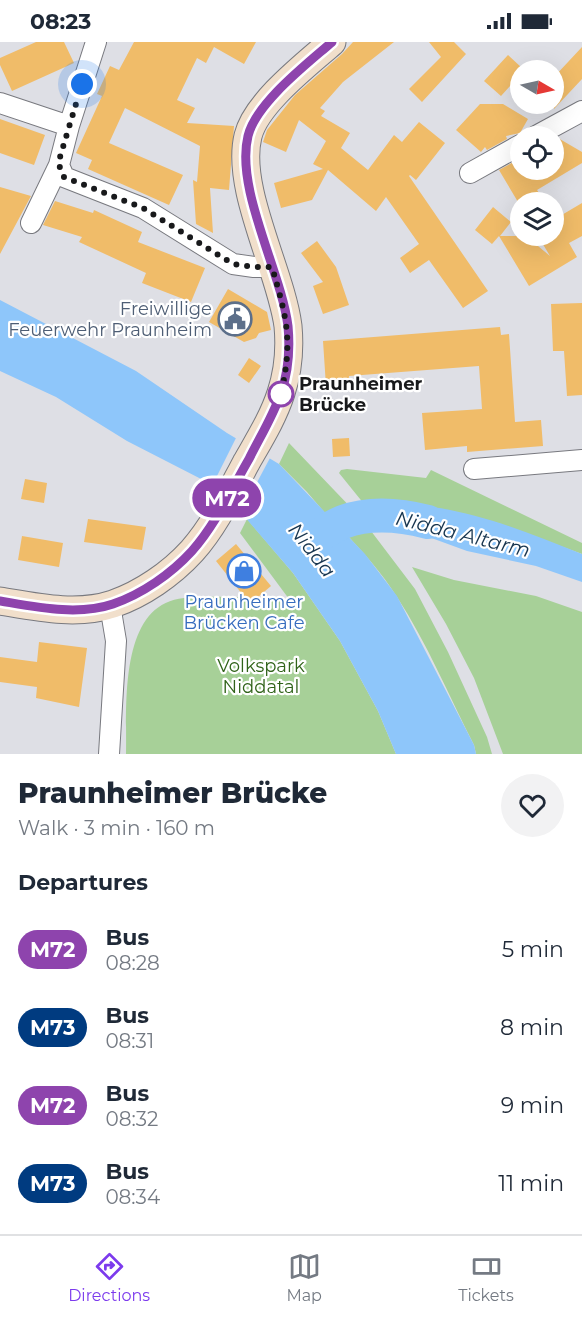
<!DOCTYPE html>
<html lang="en">
<head>
<meta charset="utf-8">
<style>
  :root { --surface:#fff; --page:#f2f2f3; --text:#1f2937; --muted:#747a83; --line:#e0e1e3; --accent:#7c3aed }
  body { margin:0; font-family:Montserrat,sans-serif; background:var(--page); color:var(--text); height:100vh; display:flex; flex-direction:column; font-size:22px; white-space:nowrap }
  * { box-sizing:border-box; margin:0 }
  p { font-size:20px; color:var(--muted) }
  .icon { flex:none; width:33px; height:33px; fill:none; stroke:currentColor; stroke-width:2; stroke-linecap:round; stroke-linejoin:round }
  .map { position:relative; height:712px; overflow:hidden }
  .drawer { display:flex; flex-direction:column; background:var(--surface); flex:1 }
  .drawer>* { flex:none }
  .badge { padding:0 12px; border-radius:20px; font-size:21px; line-height:39px }
  .needle { width:39px; rotate:99deg }
  .fabs { position:absolute; left:510px; top:18px; display:grid; gap:12px }
  .fabs a { display:grid; place-items:center; width:54px; height:54px; border-radius:50%; background:var(--surface); box-shadow:0 6px 24px #0002; font-size:30px }
  .you { position:absolute; width:30px; height:30px; margin:-15px; border:4px solid #fff; border-radius:50%; background:#1a73e8; box-shadow:0 0 0 9px #1a73e833 }
  .map>.badge { position:absolute; translate:-50% -50%; box-shadow:0 0 0 3px #fff }
  h2 { padding:0 18px; font-size:22px; line-height:54px }
  .round { display:grid; place-items:center; flex:none; width:63px; height:63px; border-radius:32px; background:var(--page) }
  .summary { display:flex; align-items:center; justify-content:space-between; height:102px; padding:0 18px }
  h1 { font-size:28px; font-weight:800; line-height:45px }
  ul { padding:0; list-style:none }
  li { display:flex; align-items:center; gap:18px; height:78px; padding:0 18px }
  li div { flex:1 }
  li b { display:block; font-size:22px }
  li em { font-style:normal }
  li .badge { min-width:66px; font-weight:700; text-align:center }
  .status { display:flex; justify-content:space-between; align-items:center; height:42px; padding:0 30px; background:var(--surface); direction:ltr }
  .status svg { height:16px; fill:currentColor }
  .tab-bar { display:flex; justify-content:space-around; align-items:center; height:84px; border-top:2px solid var(--line); background:var(--surface); font-size:16px; color:var(--muted) }
  .tab-bar a { display:grid; justify-items:center; gap:3px }
  .tab-bar .active { color:var(--accent) }
  .map>svg:first-child { display:block }
</style>
</head>
<body>
<div class="status"><b>08:23</b><svg viewBox="0 0 49 12"><path d="M0 12V9h3v3zM5 12V6h3v6zM10 12V3h3v9zM15 12V0h3v12zM26 1h20v11H26zM47 4h2v5h-2z"/></svg></div>
<div class="map">
<svg width="582" height="712" viewBox="0 0 582 712">
  <rect width="100%" height="100%" fill="#dedfe5"/>
  <path fill="#a7d098" d="M 289,401 L 358,473 L 331,478 L 307,450 L 279,422 Z
    M 347,427 L 426,436 L 431,428 L 582,501 L 582,512 L 497,481 L 432,465 L 383,460 L 377,478 L 339,431 L 341,428 Z
    M 247,477 L 293,531 L 340,599 L 378,669 L 396,712 L 126,712 C 127,665 118,562 184,556 C 217,553 255,556 289,557 L 240,491 Z
    M 371,489 L 415,547 L 448,610 L 487,695 L 492,712 L 476,712 L 474,703 C 449,654 427,601 397,555 C 382,531 363,510 344,490 Z
    M 412,525 L 454,538 L 536,554 L 582,570 L 582,712 L 503,712 L 474,636 L 446,582 Z"/>
  <path fill="#8ec6fa" d="M 0,258 L 136,329 L 227,391 L 279,422 L 365,512 L 397,554 L 474,703 L 476,712 L 396,712 L 378,669 L 340,599 L 293,531 L 244,474 L 205,439 L 127,399 L 56,355 L 0,329 Z
    M 386,461 C 401,463 417,463 432,465 C 484,472 534,493 582,512 L 582,540 L 536,524 L 467,509 L 415,490 L 381,473 Z"/>
  <path fill="#dedfe5" d="M 237,394 L 271,414 L 239,474 L 210,448 Z"/>
  <g fill="none" stroke-linecap="round" stroke-linejoin="round">
    <path stroke="#8ec6fa" stroke-width="34" d="M 310,499 C 321,493 332,484 343,480 C 370,470 401,473 428,480"/>
  </g>
  <path fill="#f0bc69" d="M 36,0 L 64,0 L 74,21 L 12,49 L 0,23 L 0,16 Z
    M 134,0 L 256,0 L 244,22 L 214,5 L 206,21 L 197,16 L 177,58 L 195,66 L 187,81 L 234,84 L 229,148 L 210,146 L 213,191 L 196,182 L 193,138 L 197,140 L 200,104 L 125,66 L 109,101 L 183,133 L 169,163 L 88,127 L 92,118 L 76,111 L 102,54 L 97,52 L 110,24 L 119,28 Z
    M 353,0 L 394,0 L 343,40 L 320,66 L 325,69 L 321,74 L 350,91 L 341,106 L 368,128 L 394,93 L 402,100 L 419,80 L 445,101 L 416,138 L 410,133 L 409,134 L 488,249 L 463,266 L 429,218 L 410,231 L 400,216 L 419,202 L 386,155 L 376,169 L 328,128 L 312,158 L 281,166 L 274,141 L 323,127 L 313,122 L 326,99 L 299,78 L 286,110 L 263,100 L 267,88 L 295,53 L 342,12 Z
    M 429,0 L 454,0 L 466,12 L 422,60 L 409,47 L 441,15 Z
    M 582,5 L 582,37 L 554,67 L 554,35 Z
    M 508,13 L 522,26 L 522,28 L 520,33 L 501,54 L 484,39 Z
    M 480,62 L 503,62 L 528,77 L 520,91 L 506,94 L 507,97 L 487,108 L 485,105 L 481,110 L 456,88 Z
    M 0,77 L 45,93 L 34,123 L 0,111 Z
    M 558,96 L 582,110 L 582,121 L 537,148 L 545,160 L 518,160 L 499,128 L 519,117 L 520,128 L 554,128 L 554,98 Z
    M 0,145 L 31,154 L 0,212 Z
    M 55,159 L 93,171 L 94,168 L 142,190 L 138,200 L 205,226 L 191,260 L 142,241 L 146,231 L 79,200 L 82,195 L 43,183 Z
    M 582,161 L 582,194 L 569,201 L 577,215 L 529,244 L 499,194 L 492,202 L 475,188 L 493,165 L 511,180 L 500,194 L 526,194 L 550,214 L 538,194 L 554,194 L 554,175 L 555,177 Z
    M 317,199 L 336,225 L 349,263 L 323,272 L 313,244 L 323,240 L 301,211 Z
    M 228,247 L 267,270 L 271,288 L 259,291 L 256,296 L 244,300 L 209,280 Z
    M 582,261 L 582,353 L 567,354 L 564,309 L 553,309 L 551,262 Z
    M 500,285 L 501,293 L 509,292 L 515,380 L 541,378 L 543,404 L 467,410 L 467,404 L 425,408 L 422,371 L 482,367 L 479,324 L 349,334 L 350,342 L 326,344 L 323,299 Z
    M 249,316 L 261,324 L 249,341 L 238,333 Z
    M 349,396 L 350,414 L 333,415 L 332,397 Z
    M 25,437 L 47,441 L 44,461 L 21,457 Z
    M 88,477 L 146,485 L 142,508 L 84,500 Z
    M 22,494 L 63,501 L 59,525 L 18,518 Z
    M 236,502 L 271,544 L 250,562 L 216,519 Z
    M 39,600 L 87,606 L 79,665 L 36,656 L 37,645 L 0,640 L 0,615 L 37,620 Z"/>
  <g fill="none" stroke-linecap="round" stroke-linejoin="round">
    <g stroke="#78797f" stroke-width="22">
      <path id="minor" d="M 0,61 L 69,84
        M 536,94 L 582,69
        M 59,123 L 64,135 L 143,166 L 233,222 L 254,225 L 272,225
        M 470,131 L 520,103
        M 31,181 L 59,123 L 69,84 L 96,0
        M 474,427 L 582,418
        M 109,712 L 116,599 L 110,563"/>
    </g>
    <g stroke="#78797f" stroke-width="29">
      <path id="secondary" d="M 0,559 C 36,565 77,574 113,562 C 142,552 171,532 192,509 C 215,483 230,451 246,421 C 259,398 273,376 281,351 C 288,330 290,306 288,284 C 281,229 235,147 248,94 C 256,61 307,22 332,0"/>
    </g>
    <use href="#minor" stroke="#fff" stroke-width="20"/>
    <use href="#secondary" stroke="#f1dfcb" stroke-width="27"/>
  </g>
  <g fill="none" stroke-linecap="round" stroke-linejoin="round">
    <g stroke="#fff" stroke-width="14">
      <path id="line" d="M 0,559 C 36,565 78,574 113,562 C 142,552 171,532 192,509 C 216,482 231,448 249,417 C 260,395 273,374 281,351 C 288,331 290,306 288,284 C 281,229 235,147 248,94 C 256,61 307,22 332,0"/>
    </g>
    <use href="#line" stroke="#8e44ad" stroke-width="9"/>
    <path stroke="#18191b" stroke-width="6" stroke-dasharray="0 10.8" d="M 82,42 L 60,115 L 59,123 L 64,135 L 143,166 L 233,222 L 254,225 L 272,225 C 287,277 293,298 281,352"/>
  </g>
  <defs>
    <g id="civic-ring" transform="scale(1.725)"><circle r="9.5" fill="#fff" stroke="#5c6f8a" stroke-width="1.5"/><path d="M-.6-6.5H3V-4.5H.6V-3L4-1V1h2V6H-6V1h2V-1L-.6-3ZM-1.2 2.5V6h2.4V2.5Z" fill="#5c6f8a"/></g>
    <g id="shop-ring" transform="scale(1.725)"><circle r="9.5" fill="#fff" stroke="#3f7fe0" stroke-width="1.5"/><path d="M-5-2.5h2.3a2.7 3.5 0 0 1 5.4 0H5L5.5 6h-11ZM-1.5-2.5h3a1.5 2.3 0 0 0-3 0Z" fill="#3f7fe0"/></g>
  </defs>
  <g fill-rule="evenodd">
    <use href="#civic-ring" x="235" y="277"/>
    <use href="#shop-ring" x="244" y="529"/>
  </g>
  <circle fill="#fff" stroke="#8e44ad" stroke-width="3" cx="281" cy="352" r="12"/>
  <g text-anchor="middle" stroke-width="4.5" stroke-linejoin="round" paint-order="stroke">
    <g font-size="18" fill="#4e5e75" stroke="#fff" text-anchor="end">
      <text x="212" y="273">Freiwillige<tspan x="212" dy="21">Feuerwehr Praunheim</tspan></text>
    </g>
    <g font-size="18" font-weight="bold" fill="#18191b" stroke="#fff" text-anchor="start">
      <text x="299" y="348">Praunheimer<tspan x="299" dy="21">Brücke</tspan></text>
    </g>
    <g font-size="18" fill="#366cbe" stroke="#fff">
      <text x="244" y="566">Praunheimer<tspan x="244" dy="21">Brücken Cafe</tspan></text>
    </g>
    <g font-size="18" fill="#306319" stroke="#fff">
      <text x="261" y="630">Volkspark<tspan x="261" dy="21">Niddatal</tspan></text>
    </g>
    <g font-size="20" font-style="italic" fill="#17354f" stroke="#fff">
      <text transform="translate(463 492) rotate(14)" y="7">Nidda Altarm</text>
      <text transform="translate(312 508) rotate(52)" y="7">Nidda</text>
    </g>
  </g>
</svg>
<div class="fabs">
<a><svg class="needle" viewBox="-14 -14 28 28"><path d="M0-13l5 13h-10z" fill="#e53935"/><path d="M0 13l5-13h-10z" fill="#747a83"/></svg></a>
<a><svg class="icon" aria-label="locate" viewBox="0 0 24 24"><circle cx="12" cy="12" r="6"/><path d="M12 2v4M12 18v4M2 12h4M18 12h4"/></svg></a>
<a><svg class="icon" aria-label="layers" viewBox="0 0 24 24"><path d="M12 4l9 5-9 5-9-5zM3 14l9 5 9-5"/></svg></a>
</div>
<div class="you" style="left:82px;top:42px"></div>
<b class="badge" style="left:227px;top:456px;background:#8e44ad;color:#fff">M72</b>
</div>
<section class="drawer">
<div class="summary"><div><h1>Praunheimer Brücke</h1><p>Walk · 3 min · 160 m</p></div><a class="round"><svg class="icon" aria-label="heart" viewBox="0 0 24 24"><path d="M12 20l-8-8c-3-5 5-10 8-4 3-6 11-1 8 4z"/></svg></a></div>
<h2>Departures</h2>
<ul>
<li><span class="badge" style="background:#8e44ad;color:#fff">M72</span><div><b>Bus</b><p>08:28</p></div><em>5 min</em></li>
<li><span class="badge" style="background:#003b80;color:#fff">M73</span><div><b>Bus</b><p>08:31</p></div><em>8 min</em></li>
<li><span class="badge" style="background:#8e44ad;color:#fff">M72</span><div><b>Bus</b><p>08:32</p></div><em>9 min</em></li>
<li><span class="badge" style="background:#003b80;color:#fff">M73</span><div><b>Bus</b><p>08:34</p></div><em>11 min</em></li>
</ul>
</section>
<nav class="tab-bar">
<a class="active"><svg class="icon" aria-label="directions" viewBox="0 0 24 24"><path d="M12 3l9 9-9 9-9-9zM9 14v-3h6M13 9l2 2-2 2"/></svg>Directions</a>
<a><svg class="icon" aria-label="map" viewBox="0 0 24 24"><path d="M3 6l6-2 6 2 6-2v14l-6 2-6-2-6 2zM9 4v14M15 6v14"/></svg>Map</a>
<a><svg class="icon" aria-label="tickets" viewBox="0 0 24 24"><path d="M3 7h18v10H3zM15 7v10"/></svg>Tickets</a>
</nav>
</body>
</html>
